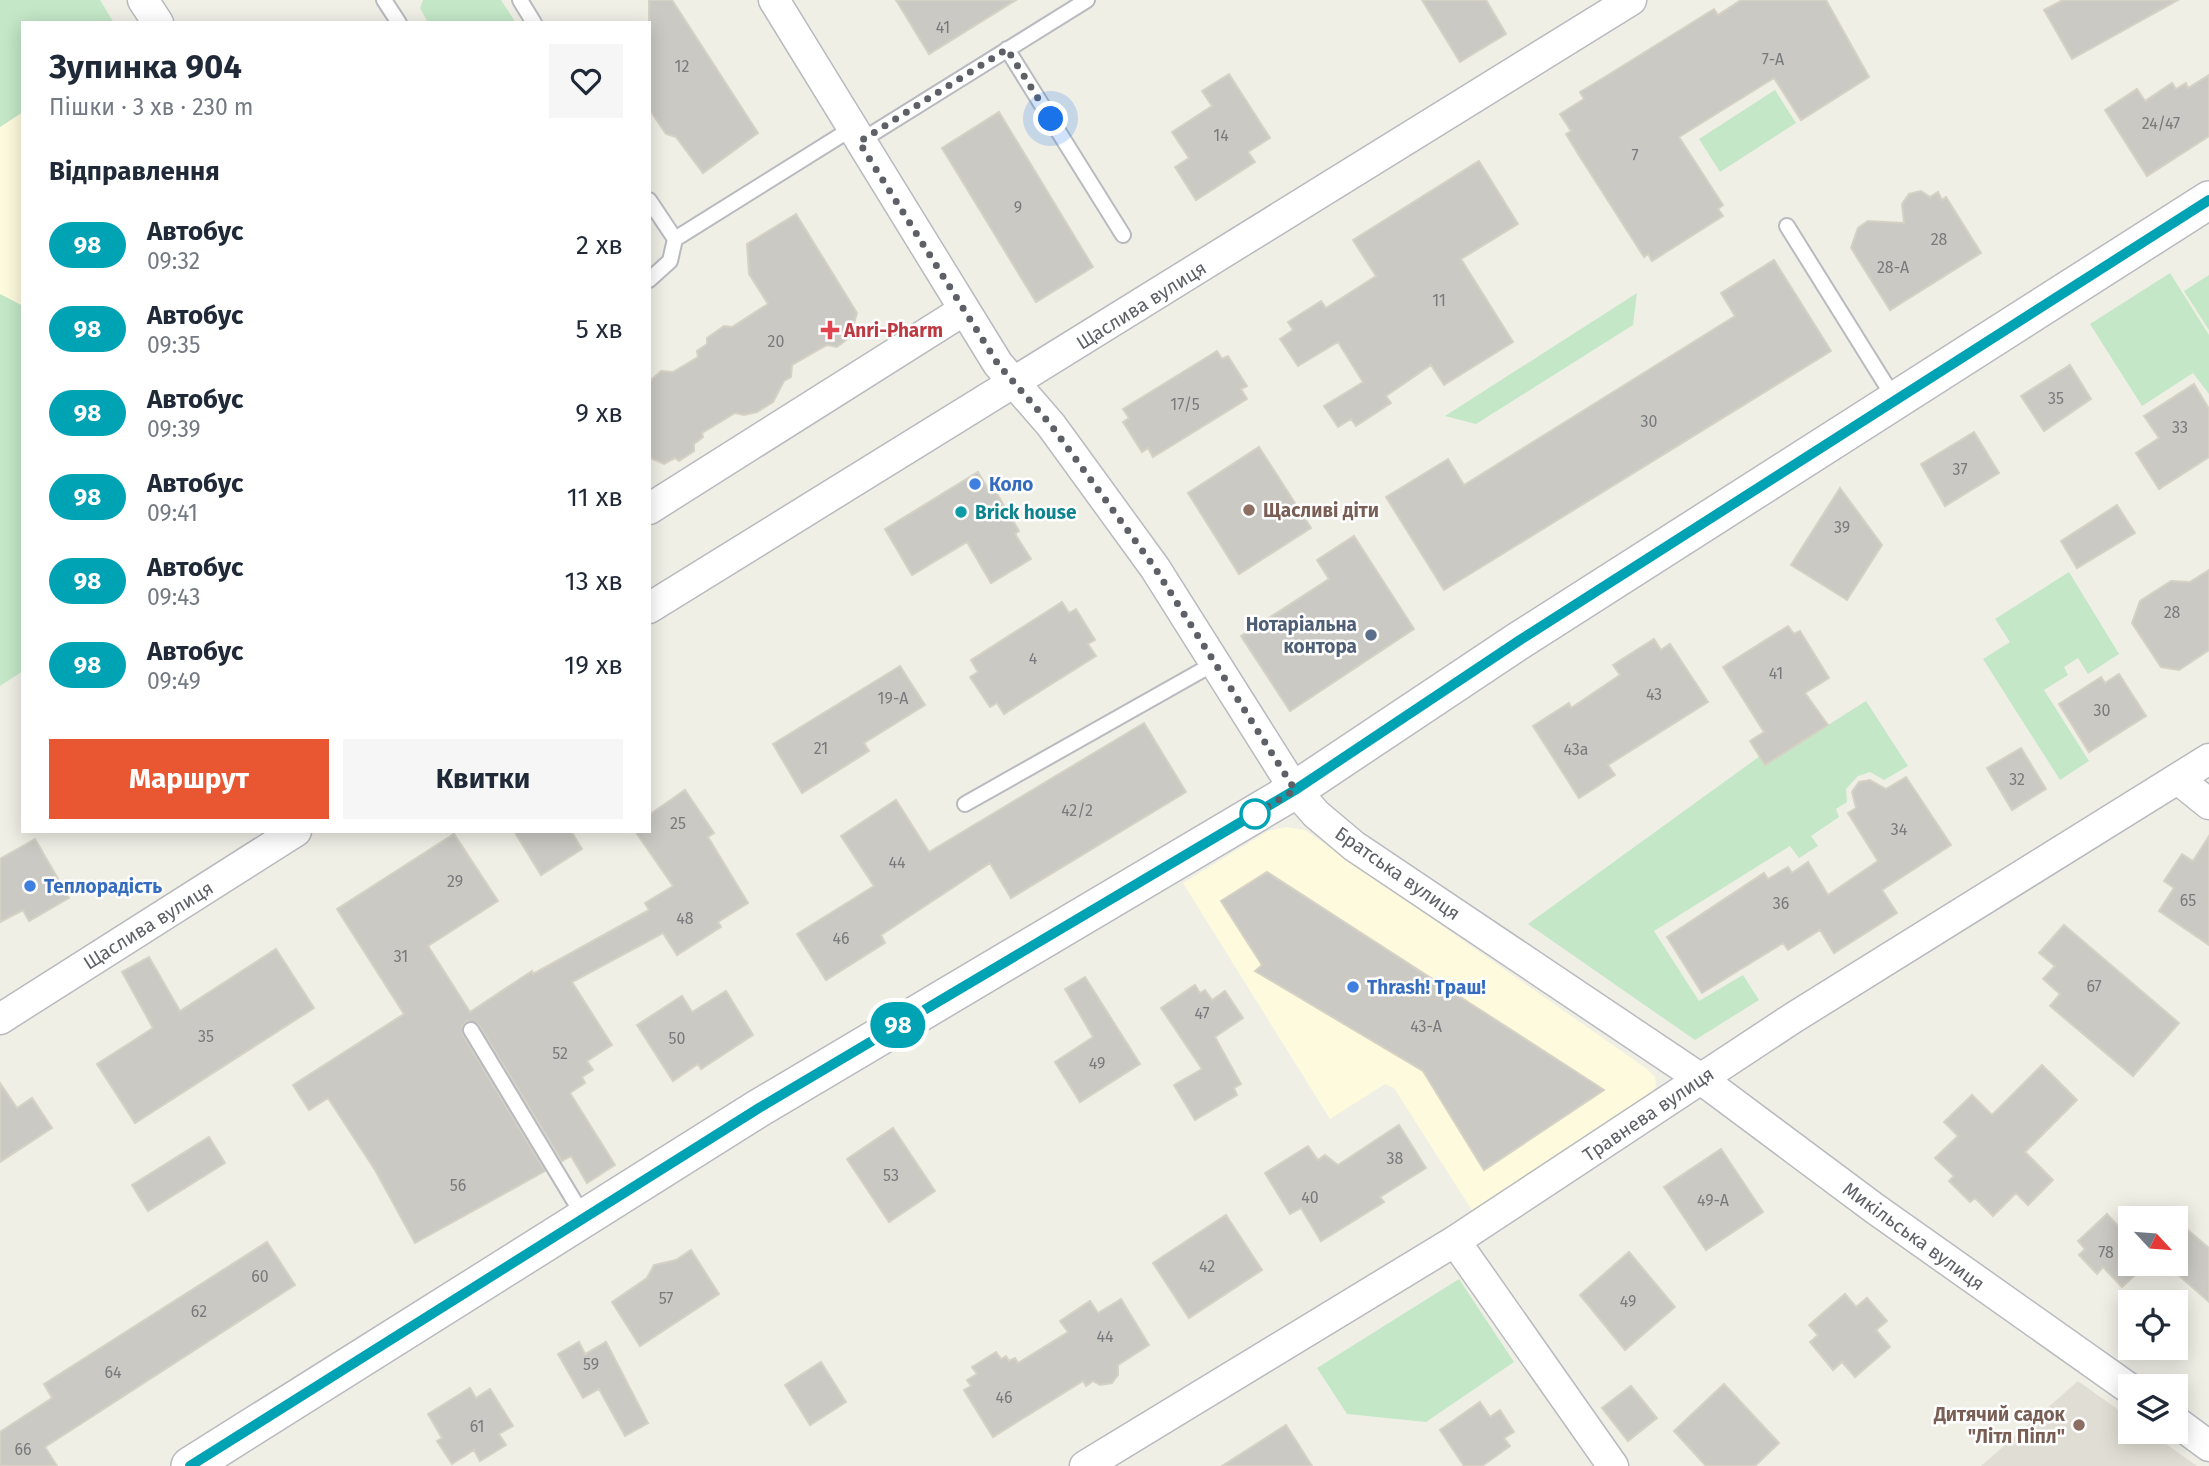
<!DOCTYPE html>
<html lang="uk">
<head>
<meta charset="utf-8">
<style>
  :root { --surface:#fff; --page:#f6f6f7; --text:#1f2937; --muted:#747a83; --accent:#e95632 }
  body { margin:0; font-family:"Fira Sans",sans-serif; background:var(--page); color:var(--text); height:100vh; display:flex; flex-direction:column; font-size:26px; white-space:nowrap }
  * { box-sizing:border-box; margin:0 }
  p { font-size:23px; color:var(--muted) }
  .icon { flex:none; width:38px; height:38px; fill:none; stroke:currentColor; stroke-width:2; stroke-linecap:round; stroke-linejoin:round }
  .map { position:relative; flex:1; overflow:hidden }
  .details { position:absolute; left:21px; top:21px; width:630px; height:812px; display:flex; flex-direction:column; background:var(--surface); border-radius:0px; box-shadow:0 4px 18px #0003 }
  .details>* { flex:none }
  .badge { padding:0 14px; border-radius:23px; font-size:24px; line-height:46px }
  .needle { width:46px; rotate:116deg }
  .controls { position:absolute; left:2118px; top:1206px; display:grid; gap:14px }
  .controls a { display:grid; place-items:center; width:70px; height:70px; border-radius:0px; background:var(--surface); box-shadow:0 4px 18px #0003; font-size:35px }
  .you { position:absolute; width:35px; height:35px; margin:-18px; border:5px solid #fff; border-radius:50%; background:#1a73e8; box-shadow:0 0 0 10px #1a73e833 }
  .map>.badge { position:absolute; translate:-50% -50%; box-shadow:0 0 0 4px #fff }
  h2 { padding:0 28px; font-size:26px; line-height:63px }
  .round { display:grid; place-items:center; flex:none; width:74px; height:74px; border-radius:0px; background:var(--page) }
  .head { display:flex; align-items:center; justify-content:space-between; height:119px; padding:0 28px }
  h1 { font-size:33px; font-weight:700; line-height:52px }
  .primary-button { display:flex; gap:14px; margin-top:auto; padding:14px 28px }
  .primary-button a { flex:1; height:80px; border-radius:0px; background:var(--accent); color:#fff; font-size:28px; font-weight:700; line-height:80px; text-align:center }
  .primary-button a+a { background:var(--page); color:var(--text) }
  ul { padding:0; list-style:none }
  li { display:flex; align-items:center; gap:21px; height:84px; padding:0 28px }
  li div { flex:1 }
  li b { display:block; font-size:26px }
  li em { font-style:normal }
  li .badge { min-width:77px; font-weight:700; text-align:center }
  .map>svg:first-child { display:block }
</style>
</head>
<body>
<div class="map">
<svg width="2209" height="1466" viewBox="0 0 2209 1466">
  <rect width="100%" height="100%" fill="#f0efe6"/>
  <path fill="#fefadd" d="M 23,112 L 23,306 L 0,294 L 0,127 Z
    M 1286,827 L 1305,830 L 1647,1069 L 1655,1077 L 1656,1087 L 1648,1096 L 1473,1212 L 1394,1088 L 1385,1084 L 1330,1119 L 1183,883 L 1268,831 Z"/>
  <path fill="#e0ded4" d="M 2078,1381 L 2130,1418 L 2130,1432 L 2149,1432 L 2197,1466 L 1981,1466 Z"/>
  <path fill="#c3e7c7" d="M 0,0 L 100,0 L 114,23 L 23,23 L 23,112 L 0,127 Z
    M 423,0 L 501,0 L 516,23 L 428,23 L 420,8 Z
    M 1775,90 L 1796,123 L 1720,172 L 1699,139 Z
    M 2170,273 L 2209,335 L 2209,394 L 2193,373 L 2142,406 L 2090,324 Z
    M 2209,275 L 2209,330 L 2184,291 Z
    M 1637,293 L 1633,325 L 1476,424 L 1445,416 Z
    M 0,294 L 23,306 L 23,671 L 0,686 Z
    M 2069,572 L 2119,654 L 2088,674 L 2078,658 L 2064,667 L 2068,675 L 2044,690 L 2089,761 L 2060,780 L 1983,659 L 2010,642 L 1995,619 Z
    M 1866,701 L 1908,766 L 1884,780 L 1870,772 L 1858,776 L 1846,789 L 1847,802 L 1836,809 L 1839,817 L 1811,836 L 1818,846 L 1799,858 L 1790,846 L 1654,931 L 1699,1001 L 1743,975 L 1759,1000 L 1695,1040 L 1528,924 L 1760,756 L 1828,725 Z
    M 1459,1279 L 1514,1362 L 1426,1422 L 1347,1414 L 1317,1368 Z"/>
  <path fill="#cbc9c3" stroke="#d5d1c4" stroke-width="2" d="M 649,0 L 672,0 L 758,133 L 703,173 L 676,137 L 666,134 L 649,109 Z
    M 896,0 L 1016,0 L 929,54 Z
    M 1422,0 L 1486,0 L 1506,34 L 1460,62 Z
    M 1741,0 L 1826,0 L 1869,77 L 1801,120 L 1774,78 L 1679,137 L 1723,205 L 1718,209 L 1723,216 L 1652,261 L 1648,254 L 1644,257 L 1580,157 L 1566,134 L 1571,131 L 1560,114 L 1584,99 L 1580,92 L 1608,75 L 1714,9 L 1718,15 Z
    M 2063,0 L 2178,0 L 2072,59 L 2044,10 Z
    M 1229,74 L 1270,138 L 1248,152 L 1255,162 L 1196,200 L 1175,167 L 1189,158 L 1172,132 L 1212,106 L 1202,91 Z
    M 2209,75 L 2209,136 L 2147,176 L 2105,110 L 2137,89 L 2145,101 L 2172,83 L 2176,89 L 2186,83 L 2188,88 Z
    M 999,112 L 1093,267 L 1036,302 L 942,148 Z
    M 1479,161 L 1518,224 L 1461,259 L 1513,342 L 1444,385 L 1431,365 L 1386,396 L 1391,403 L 1356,426 L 1351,419 L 1338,427 L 1324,406 L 1363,382 L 1338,342 L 1298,366 L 1280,339 L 1293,330 L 1288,322 L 1321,301 L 1326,308 L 1376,276 L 1353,240 Z
    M 1921,191 L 1930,197 L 1938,192 L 1942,200 L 1946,197 L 1981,253 L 1890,310 L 1851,248 L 1858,228 L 1868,221 L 1904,223 L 1902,204 L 1909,194 Z
    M 796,214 L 857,313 L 850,337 L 837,347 L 827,345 L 792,365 L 791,377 L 784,381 L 773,402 L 757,412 L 744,415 L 735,413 L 702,433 L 703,437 L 694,444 L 694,451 L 679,461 L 675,458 L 664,464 L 649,457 L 649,382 L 661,371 L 673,372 L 698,357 L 697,351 L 707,344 L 707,338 L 724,326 L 732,327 L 768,304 L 749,274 L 747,244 Z
    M 1774,260 L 1831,351 L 1444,590 L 1386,497 L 1448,459 L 1464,485 L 1735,316 L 1721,293 Z
    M 1217,351 L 1222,359 L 1228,356 L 1247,386 L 1241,389 L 1247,399 L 1153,457 L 1148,448 L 1142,452 L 1123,422 L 1129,418 L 1123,409 Z
    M 2070,365 L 2091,399 L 2044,431 L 2021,396 Z
    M 2194,384 L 2209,409 L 2209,457 L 2159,489 L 2136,453 L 2159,438 L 2144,416 Z
    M 1974,432 L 1999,473 L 1945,506 L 1921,464 Z
    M 1259,447 L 1311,528 L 1239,574 L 1188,493 Z
    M 978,472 L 991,494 L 996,492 L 1019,531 L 1015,534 L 1031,559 L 991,583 L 967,542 L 912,575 L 885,529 Z
    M 1840,488 L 1882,545 L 1847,600 L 1791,565 Z
    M 2117,505 L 2135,533 L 2077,568 L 2061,541 Z
    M 1354,536 L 1414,629 L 1290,711 L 1241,636 L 1329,579 L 1317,560 Z
    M 2209,570 L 2209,650 L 2179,670 L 2161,667 L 2132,623 L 2140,601 L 2171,581 L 2190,582 Z
    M 1062,602 L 1069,613 L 1076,609 L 1095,640 L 1088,644 L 1096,656 L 1004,714 L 997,703 L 990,707 L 970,677 L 978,672 L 971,660 Z
    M 1788,626 L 1794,634 L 1800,631 L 1829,678 L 1805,693 L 1828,725 L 1765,765 L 1750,741 L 1764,732 L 1723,667 Z
    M 1654,639 L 1661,650 L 1670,644 L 1708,702 L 1608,765 L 1615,775 L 1579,798 L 1533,726 L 1569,703 L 1571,708 L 1620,675 L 1613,665 Z
    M 900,666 L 925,705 L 864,743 L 869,751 L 802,793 L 773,744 Z
    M 2119,674 L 2146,716 L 2089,752 L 2059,704 L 2101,677 L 2105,683 Z
    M 1144,723 L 1186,792 L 1011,898 L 990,863 L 881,935 L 885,943 L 826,980 L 797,934 L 874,886 L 841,836 L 896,800 L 929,852 Z
    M 2021,748 L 2046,789 L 2012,810 L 1987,768 Z
    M 1906,777 L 1951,845 L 1882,890 L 1897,913 L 1834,953 L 1820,930 L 1788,950 L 1783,943 L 1702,993 L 1667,937 L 1764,873 L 1768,879 L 1788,867 L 1792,873 L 1808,862 L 1828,895 L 1878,861 L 1848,813 L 1856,808 L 1852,792 L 1859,782 L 1870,780 L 1886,789 Z
    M 685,790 L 714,833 L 708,837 L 748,903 L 718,922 L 721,927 L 677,955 L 663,933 L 572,982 L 612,1045 L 587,1061 L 593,1070 L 582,1077 L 585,1083 L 570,1093 L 615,1165 L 587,1183 L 571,1156 L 562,1161 L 479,1025 L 467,1021 L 462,1026 L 463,1035 L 545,1171 L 415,1243 L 375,1170 L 328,1098 L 309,1110 L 293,1085 L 404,1014 L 337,909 L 454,834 L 498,901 L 428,946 L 470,1012 L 532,971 L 533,974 L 649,910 L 645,903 L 673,886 L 635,831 L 649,831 L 649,815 Z
    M 514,831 L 571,831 L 582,849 L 541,875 Z
    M 2209,836 L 2209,945 L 2159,911 L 2174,888 L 2164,881 L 2182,854 L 2193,861 Z
    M 35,839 L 69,898 L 29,921 L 23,910 L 0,922 L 0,859 Z
    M 1267,872 L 1604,1090 L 1484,1170 L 1423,1071 L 1255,971 L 1262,965 L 1221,901 Z
    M 2064,925 L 2179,1023 L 2133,1076 L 2050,1006 L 2060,994 L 2043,979 L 2055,966 L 2039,953 Z
    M 276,949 L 314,1008 L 135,1123 L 97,1064 L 153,1028 L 122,972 L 149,957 L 180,1011 Z
    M 1085,977 L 1140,1064 L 1080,1102 L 1055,1062 L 1093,1037 L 1065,989 Z
    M 1195,985 L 1200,993 L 1205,990 L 1212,1000 L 1225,991 L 1243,1018 L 1215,1037 L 1241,1084 L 1234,1088 L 1237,1095 L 1195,1120 L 1174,1085 L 1202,1069 L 1161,1008 Z
    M 726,991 L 753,1035 L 701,1069 L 698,1064 L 673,1081 L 637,1025 L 682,996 L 692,1012 Z
    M 2042,1065 L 2077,1100 L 2025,1152 L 2053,1180 L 2028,1205 L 2016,1193 L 1993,1216 L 1975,1198 L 1970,1202 L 1949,1181 L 1954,1176 L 1935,1158 L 1958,1136 L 1944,1122 L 1972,1095 L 1992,1115 Z
    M 0,1083 L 17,1108 L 32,1098 L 52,1128 L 0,1162 Z
    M 1399,1125 L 1426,1168 L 1380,1197 L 1384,1202 L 1321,1241 L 1301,1208 L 1290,1214 L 1265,1173 L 1308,1146 L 1318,1160 L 1325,1155 L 1338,1165 Z
    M 893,1128 L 935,1191 L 889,1222 L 847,1159 Z
    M 209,1137 L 225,1163 L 148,1211 L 132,1185 Z
    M 1721,1149 L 1763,1212 L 1706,1250 L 1664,1187 Z
    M 2107,1214 L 2120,1228 L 2126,1222 L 2130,1226 L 2130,1264 L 2147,1264 L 2122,1287 L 2103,1267 L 2097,1274 L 2079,1255 L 2085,1249 L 2078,1241 Z
    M 1226,1215 L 1262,1270 L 1189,1318 L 1153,1263 Z
    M 2175,1219 L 2209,1248 L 2209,1302 L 2175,1272 Z
    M 267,1242 L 295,1285 L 45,1447 L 57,1466 L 0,1466 L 0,1432 L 52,1398 L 44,1384 Z
    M 691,1250 L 719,1294 L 640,1346 L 612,1302 L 647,1278 L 654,1265 L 676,1260 Z
    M 1629,1252 L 1675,1307 L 1625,1350 L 1580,1295 Z
    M 1845,1294 L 1856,1307 L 1867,1298 L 1887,1321 L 1876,1330 L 1890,1347 L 1855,1377 L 1842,1362 L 1833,1370 L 1810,1342 L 1818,1335 L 1809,1325 Z
    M 1121,1299 L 1149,1345 L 1118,1365 L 1118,1375 L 1112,1383 L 1100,1385 L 1093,1381 L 1086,1386 L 1083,1381 L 993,1437 L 964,1390 L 971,1386 L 967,1380 L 977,1374 L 972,1367 L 996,1352 L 1001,1359 L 1006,1356 L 1009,1361 L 1015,1358 L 1018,1363 L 1068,1332 L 1060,1321 L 1090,1301 L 1098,1313 Z
    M 579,1342 L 585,1354 L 606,1342 L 648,1423 L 625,1436 L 599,1389 L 583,1398 L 558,1354 Z
    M 821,1362 L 846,1402 L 810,1425 L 785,1385 Z
    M 1724,1384 L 1779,1443 L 1755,1466 L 1706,1466 L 1674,1431 Z
    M 1631,1386 L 1657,1418 L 1628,1441 L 1602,1408 Z
    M 470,1388 L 476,1398 L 490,1389 L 513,1426 L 499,1434 L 506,1445 L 480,1461 L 474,1450 L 452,1464 L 437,1441 L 442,1438 L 428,1414 Z
    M 1480,1402 L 1490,1417 L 1500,1410 L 1514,1432 L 1504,1438 L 1510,1446 L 1482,1466 L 1464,1466 L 1440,1430 Z
    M 1286,1425 L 1312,1466 L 1222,1466 Z"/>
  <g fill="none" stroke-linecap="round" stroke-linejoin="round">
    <g stroke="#b8babf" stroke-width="18">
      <path id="service" d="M 384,0 L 399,23
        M 520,0 L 534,23
        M 1007,49 L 1123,235
        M 859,142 L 1087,0
        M 649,200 L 675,239 L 670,261 L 649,280
        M 1787,226 L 1896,401
        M 675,239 L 851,129
        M 965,804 L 1215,663
        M 471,1030 L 584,1217"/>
    </g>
    <g stroke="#b8babf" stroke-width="33">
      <path id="minor" d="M 143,0 L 158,23
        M 774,0 L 998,364 L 1051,425 L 1155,568 L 1295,790 L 1316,814 L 1354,846 L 1701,1079 L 1874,1208 L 2130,1389
        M 649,509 L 964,310
        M 649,608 L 1631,0
        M 2178,779 L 2209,804
        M 0,1019 L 296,831
        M 1455,1241 L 1613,1466
        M 2175,1421 L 2209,1446
        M 1085,1466 L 1455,1241 L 1793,1018 L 2209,759"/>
    </g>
    <g stroke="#b8babf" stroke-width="40">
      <path id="tertiary" d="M 190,1466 L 759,1108 L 1295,790 L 1520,640 L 2209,200"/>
    </g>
    <use href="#service" stroke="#fff" stroke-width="14"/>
    <use href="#minor" stroke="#fff" stroke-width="30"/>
    <use href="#tertiary" stroke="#fff" stroke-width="37"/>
  </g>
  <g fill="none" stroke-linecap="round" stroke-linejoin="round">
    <g stroke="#fff" stroke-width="16">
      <path id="line" d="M 190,1466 L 759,1108 L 1295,790 L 1520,640 L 2209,200"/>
    </g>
    <use href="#line" stroke="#00a3b4" stroke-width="10"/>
    <path stroke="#5d6066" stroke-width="7" stroke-dasharray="0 12.6" d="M 1051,119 L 1007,49 L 859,142 L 998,364 L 1051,425 L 1155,568 L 1295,790 L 1255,814"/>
  </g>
  <path fill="#e0444e" stroke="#fff" stroke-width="2.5" d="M826.5 319.5h7v7h7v7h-7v7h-7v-7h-7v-7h7z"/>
  <g fill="#3f7fe0" stroke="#fff" stroke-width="2.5">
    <circle cx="975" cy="484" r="7"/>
    <circle cx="30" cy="886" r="7"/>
    <circle cx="1353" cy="987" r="7"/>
  </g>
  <g fill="#8d6e63" stroke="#fff" stroke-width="2.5">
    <circle cx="1249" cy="510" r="7"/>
    <circle cx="2079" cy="1425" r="7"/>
  </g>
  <circle fill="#0f9aa8" stroke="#fff" stroke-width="2.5" cx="961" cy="512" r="7"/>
  <circle fill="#5c6f8a" stroke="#fff" stroke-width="2.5" cx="1371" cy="635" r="7"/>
  <circle fill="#fff" stroke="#00a3b4" stroke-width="3.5" cx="1255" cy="814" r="14"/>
  <g text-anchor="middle" stroke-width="5" stroke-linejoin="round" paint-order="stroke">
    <g font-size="16" fill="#787a7d">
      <text x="943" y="33">41</text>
      <text x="1773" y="65">7-А</text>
      <text x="682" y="72">12</text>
      <text x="2161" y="129">24/47</text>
      <text x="1221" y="141">14</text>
      <text x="1635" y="161">7</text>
      <text x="1018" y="213">9</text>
      <text x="1939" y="245">28</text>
      <text x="1893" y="273">28-А</text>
      <text x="1439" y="306">11</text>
      <text x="776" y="347">20</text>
      <text x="2056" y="404">35</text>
      <text x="1185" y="410">17/5</text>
      <text x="1649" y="427">30</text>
      <text x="2180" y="433">33</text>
      <text x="1960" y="475">37</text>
      <text x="1842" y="533">39</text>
      <text x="2172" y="618">28</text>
      <text x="1033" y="664">4</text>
      <text x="1776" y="679">41</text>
      <text x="1654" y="700">43</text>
      <text x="893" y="704">19-А</text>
      <text x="2102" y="716">30</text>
      <text x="821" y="754">21</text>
      <text x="1576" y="755">43а</text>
      <text x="2017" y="785">32</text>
      <text x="1077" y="816">42/2</text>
      <text x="678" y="829">25</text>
      <text x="1899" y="835">34</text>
      <text x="897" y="868">44</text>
      <text x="455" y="887">29</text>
      <text x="2188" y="906">65</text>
      <text x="1781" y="909">36</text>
      <text x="685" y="924">48</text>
      <text x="841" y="944">46</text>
      <text x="401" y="962">31</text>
      <text x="2094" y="992">67</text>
      <text x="1202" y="1019">47</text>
      <text x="1426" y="1032">43-А</text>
      <text x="206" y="1042">35</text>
      <text x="677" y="1044">50</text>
      <text x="560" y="1059">52</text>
      <text x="1097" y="1069">49</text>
      <text x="1395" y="1164">38</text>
      <text x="891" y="1181">53</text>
      <text x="458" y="1191">56</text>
      <text x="1310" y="1203">40</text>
      <text x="1713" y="1206">49-А</text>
      <text x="2106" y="1258">78</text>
      <text x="1207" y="1272">42</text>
      <text x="260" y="1282">60</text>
      <text x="666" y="1304">57</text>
      <text x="1628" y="1307">49</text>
      <text x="199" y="1317">62</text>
      <text x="1105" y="1342">44</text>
      <text x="591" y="1370">59</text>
      <text x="113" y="1378">64</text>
      <text x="1004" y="1403">46</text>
      <text x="477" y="1432">61</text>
      <text x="23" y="1455">66</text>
    </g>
    <g font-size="19" fill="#5d6066" stroke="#fff">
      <text transform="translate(1141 305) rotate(-32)" y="7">Щаслива вулиця</text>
      <text transform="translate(1398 873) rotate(35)" y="7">Братська вулиця</text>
      <text transform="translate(148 925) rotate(-32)" y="7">Щаслива вулиця</text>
      <text transform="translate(1648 1114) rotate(-34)" y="7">Травнева вулиця</text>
      <text transform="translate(1914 1236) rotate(36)" y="7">Микільська вулиця</text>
    </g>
    <g font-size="19" font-weight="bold" fill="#be3a42" stroke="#fff" text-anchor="start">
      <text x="844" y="337">Anri-Pharm</text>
    </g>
    <g font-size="19" font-weight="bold" fill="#366cbe" stroke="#fff" text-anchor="start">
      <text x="989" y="491">Коло</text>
      <text x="44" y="893">Теплорадість</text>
      <text x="1367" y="994">Thrash! Траш!</text>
    </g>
    <g font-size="19" font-weight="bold" fill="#785e54" stroke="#fff" text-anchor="start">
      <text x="1263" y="517">Щасливі діти</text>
      <text x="2065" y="1421" text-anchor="end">Дитячий садок<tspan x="2065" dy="22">"Літл Піпл"</tspan></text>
    </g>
    <g font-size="19" font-weight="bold" fill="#0d838f" stroke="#fff" text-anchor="start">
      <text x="975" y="519">Brick house</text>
    </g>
    <g font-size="19" font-weight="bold" fill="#4e5e75" stroke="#fff" text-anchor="end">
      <text x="1357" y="631">Нотаріальна<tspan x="1357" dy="22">контора</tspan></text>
    </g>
  </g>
</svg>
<div class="controls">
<a><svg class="needle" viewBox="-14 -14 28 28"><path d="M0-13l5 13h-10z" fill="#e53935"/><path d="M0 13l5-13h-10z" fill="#747a83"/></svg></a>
<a><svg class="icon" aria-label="locate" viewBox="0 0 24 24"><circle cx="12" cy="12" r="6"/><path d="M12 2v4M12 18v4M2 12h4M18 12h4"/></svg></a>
<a><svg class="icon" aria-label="layers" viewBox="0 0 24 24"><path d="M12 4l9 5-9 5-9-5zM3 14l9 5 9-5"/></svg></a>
</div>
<div class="you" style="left:1051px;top:119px"></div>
<b class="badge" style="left:898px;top:1025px;background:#00a3b4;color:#fff">98</b>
<section class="details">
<div class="head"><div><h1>Зупинка 904</h1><p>Пішки · 3 хв · 230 m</p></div><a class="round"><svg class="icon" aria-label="heart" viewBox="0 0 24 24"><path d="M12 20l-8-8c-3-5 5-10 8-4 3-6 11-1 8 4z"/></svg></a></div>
<h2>Відправлення</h2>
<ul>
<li><span class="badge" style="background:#00a3b4;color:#fff">98</span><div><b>Автобус</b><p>09:32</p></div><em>2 хв</em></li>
<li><span class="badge" style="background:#00a3b4;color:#fff">98</span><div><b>Автобус</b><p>09:35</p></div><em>5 хв</em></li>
<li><span class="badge" style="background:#00a3b4;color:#fff">98</span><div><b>Автобус</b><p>09:39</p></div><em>9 хв</em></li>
<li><span class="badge" style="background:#00a3b4;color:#fff">98</span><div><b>Автобус</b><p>09:41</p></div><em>11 хв</em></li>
<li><span class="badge" style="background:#00a3b4;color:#fff">98</span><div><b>Автобус</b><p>09:43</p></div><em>13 хв</em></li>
<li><span class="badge" style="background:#00a3b4;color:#fff">98</span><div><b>Автобус</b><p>09:49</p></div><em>19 хв</em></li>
</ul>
<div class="primary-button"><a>Маршрут</a><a>Квитки</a></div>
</section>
</div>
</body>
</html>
